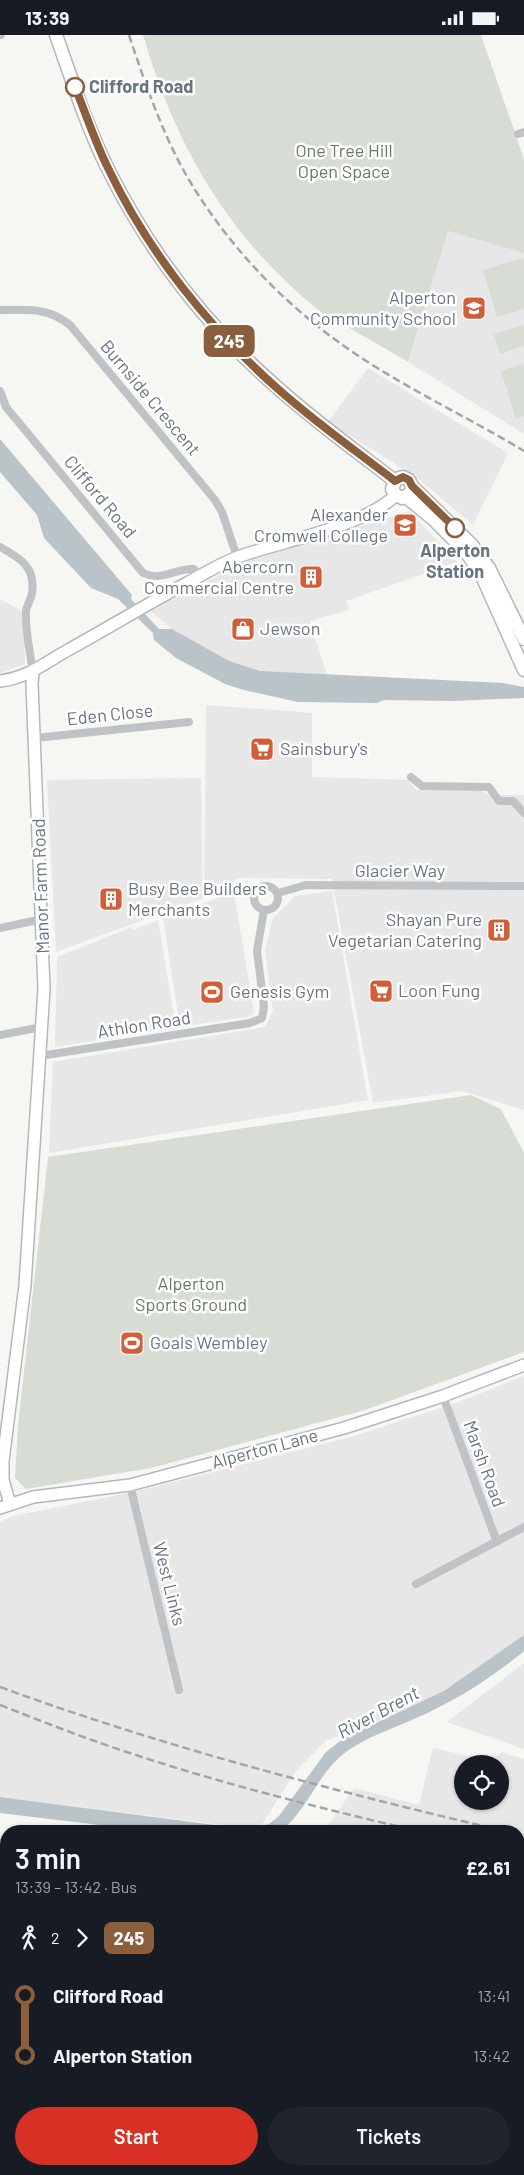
<!DOCTYPE html>
<html lang="en">
<head>
<meta charset="utf-8">
<style>
  :root { --surface:#171b24; --page:#20242c; --text:#f1f3f6; --muted:#9ea1a6; --accent:#d93025 }
  body { margin:0; font-family:Barlow,sans-serif; background:var(--page); color:var(--text); height:100vh; display:flex; flex-direction:column; font-size:19px; white-space:nowrap }
  * { box-sizing:border-box; margin:0 }
  p { font-size:16px; color:var(--muted) }
  .icon { flex:none; width:28px; height:28px; fill:none; stroke:currentColor; stroke-width:2; stroke-linecap:round; stroke-linejoin:round }
  .map { position:relative; flex:1; overflow:hidden }
  .panel { position:absolute; left:0px; top:1790px; width:525px; height:350px; display:flex; flex-direction:column; background:var(--surface); border-radius:20px 20px 0 0; box-shadow:0 1px 4px #0004 }
  .panel>* { flex:none }
  .badge { padding:0 10px; border-radius:8px; font-size:18px; line-height:32px }
  .buttons { position:absolute; left:454px; top:1720px; display:grid; gap:10px }
  .buttons a { display:grid; place-items:center; width:55px; height:55px; border-radius:50%; background:var(--surface); box-shadow:0 1px 4px #0004; font-size:25px }
  .map>.badge { position:absolute; translate:-50% -50%; box-shadow:0 0 0 2px #fff }
  .legs { display:flex; align-items:center; gap:8px; height:55px; padding:0 15px; font-size:16px }
  .legs p { margin-inline-start:auto }
  .headline { display:flex; align-items:center; justify-content:space-between; height:85px; padding:0 15px }
  h1 { font-size:28px; font-weight:600; line-height:38px }
  .action { display:flex; gap:10px; margin-top:auto; padding:10px 15px }
  .action a { flex:1; height:58px; border-radius:30px; background:var(--accent); color:#fff; font-size:20px; font-weight:600; line-height:58px; text-align:center }
  .action a+a { background:var(--page); color:var(--text) }
  ul { padding:0 15px; list-style:none }
  li { display:flex; align-items:center; gap:18px; height:60px; font-size:19px }
  li i { display:grid; place-items:center; width:8px; height:100%; margin:0 6px; background:currentColor }
  li i::after { content:''; width:12px; height:12px; margin:-6px; border:4px solid; border-radius:50%; background:var(--surface) }
  li p { margin-inline-start:auto }
  li:first-child i { background:linear-gradient(#0000 50%,currentColor 0) }
  li:last-child i { background:linear-gradient(currentColor 50%,#0000 0) }
  .status { display:flex; justify-content:space-between; align-items:center; height:35px; padding:0 25px; background:var(--surface); direction:ltr }
  .status svg { height:14px; fill:currentColor }
  .map>svg:first-child { display:block }
</style>
</head>
<body>
<div class="status"><b>13:39</b><svg viewBox="0 0 49 12"><path d="M0 12V9h3v3zM5 12V6h3v6zM10 12V3h3v9zM15 12V0h3v12zM26 1h20v11H26zM47 4h2v5h-2z"/></svg></div>
<div class="map">
<svg width="524" height="2140" viewBox="0 0 524 2140">
  <rect width="100%" height="100%" fill="#f6f6f3"/>
  <path fill="#e6e7e6" fill-rule="evenodd" d="M 448,196 L 524,218 L 524,399 L 408,327 Z
    M 368,333 L 508,418 L 473,490 L 416,442 L 328,387 Z
    M 409,476 L 457,527 L 346,566 L 349,575 L 310,586 L 327,640 L 264,639 L 196,615 L 151,576 L 242,528 Z
    M 0,564 L 23,577 L 25,629 L 0,638 Z
    M 206,670 L 312,678 L 312,742 L 408,745 L 416,755 L 481,755 L 487,760 L 524,760 L 524,1075 L 462,1056 L 373,1068 L 332,844 L 237,843 L 228,853 L 204,862 Z
    M 201,743 L 203,863 L 56,917 L 47,745 Z
    M 332,856 L 368,1065 L 49,1118 L 53,1027 L 265,992 L 273,976 L 265,916 L 272,885 L 295,861 Z
    M 234,857 L 254,978 L 251,981 L 180,992 L 163,883 Z
    M 158,885 L 176,993 L 55,1012 L 57,922 L 132,892 L 133,895 Z
    M 524,1341 L 524,1602 L 489,1630 L 418,1672 L 327,1705 L 296,1736 L 261,1791 L 233,1791 L 0,1762 L 0,1487 L 13,1481 L 134,1457 L 351,1402 L 456,1368 Z
    M 524,1628 L 524,1714 L 447,1687 Z
    M 433,1713 L 490,1726 L 502,1717 L 524,1724 L 524,1842 L 519,1840 L 519,1796 L 324,1796 L 354,1753 L 419,1770 ZM 462,1729 L 500,1729 L 500,1766 L 462,1766 Z"/>
  <path fill="#d7dcd4" d="M 143,0 L 481,0 L 524,124 L 524,218 L 448,196 L 408,327 C 388,315 367,303 346,291 C 337,286 325,281 317,274 C 226,199 176,111 143,0 Z
    M 524,223 L 524,274 L 497,282 L 483,235 Z
    M 524,290 L 524,311 L 500,319 L 494,299 Z
    M 524,329 L 524,381 L 516,384 L 501,336 Z
    M 471,1060 L 501,1074 L 524,1118 L 524,1317 L 365,1375 L 151,1433 L 26,1454 L 15,1443 L 18,1391 L 48,1122 Z
    M 0,1845 L 6,1846 L 6,1910 L 0,1911 Z
    M 6,1914 L 6,1941 L 0,1916 Z
    M 0,1933 L 6,1951 L 6,2134 L 70,2134 L 72,2140 L 0,2140 Z
    M 73,2134 L 149,2134 L 138,2140 L 75,2140 Z"/>
  <path fill="#bac3c8" d="M 0,404 L 132,560 L 131,564 L 159,594 L 172,594 L 229,626 L 260,636 L 503,648 L 524,652 L 524,663 L 453,666 L 384,665 L 377,668 L 298,667 L 244,655 L 225,649 L 176,623 L 154,605 L 153,598 L 118,564 L 91,553 L 44,503 L 37,480 L 0,437 Z
    M 524,1600 L 524,1616 C 490,1644 455,1666 414,1684 C 392,1694 366,1702 346,1717 C 318,1737 308,1775 281,1796 L 149,1796 L 0,1778 L 0,1762 L 246,1794 L 269,1789 L 279,1781 L 326,1717 L 344,1703 L 444,1656 Z"/>
  <g fill="none" stroke-linecap="round" stroke-linejoin="round">
    <g stroke="#b4b8bc" stroke-width="14">
      <path id="secondary" d="M 0,646 C 27,643 45,628 68,615 C 108,593 147,569 187,548 C 203,539 220,529 238,522 C 284,505 361,493 396,460
        M 10,1469 L 3,1445 L 3,1426 L 25,1250 L 44,954 L 32,649 L 33,637
        M 0,1473 L 33,1462 L 130,1450 L 344,1393 L 443,1361 L 524,1330
        M 519,2040 L 524,2040
        M 290,2140 L 297,2134"/>
    </g>
    <g stroke="#b3b7ba" stroke-width="15">
      <path id="primary" d="M 56,0 C 72,45 87,92 108,134 C 150,218 208,293 279,354 C 316,387 356,416 395,446
        M 412,451 L 411,458 L 402,463 L 396,460 L 392,454 L 396,444 L 403,442 L 409,445 L 412,451 L 472,510 L 489,533 L 524,604
        M 406,462 L 433,484 L 466,517 L 481,539 L 524,635"/>
    </g>
    <g stroke="#b4b7ba" stroke-width="16">
      <path id="highway" d="M 0,1812 L 6,1814
        M 0,1828 L 6,1830
        M 519,1865 L 524,1866
        M 519,1883 L 524,1884"/>
    </g>
    <path stroke="#bfc3c6" stroke-width="8" d="M 0,0 L 1,0
      M 518,99 L 524,97
      M 0,275 C 29,275 47,272 70,290 L 215,465 L 222,477 L 237,522
      M 0,356 L 6,372 L 143,538 C 162,547 175,533 194,534 L 199,541
      M 0,512 C 20,523 36,532 32,558 C 31,564 27,570 26,576 C 25,596 30,617 33,637
      M 35,703 L 189,687
      M 411,742 L 422,751 L 489,752 L 499,766 L 513,766 L 524,778
      M254 863a12 12 0 1 1 24 0a12 12 0 1 1-24 0Z
      M 278,858 L 306,850 L 524,851
      M 0,893 L 42,884
      M 0,1000 L 42,992
      M 40,1021 L 250,988 L 262,983 L 264,972 L 257,916 L 264,875
      M 443,1361 L 497,1507
      M 130,1450 L 179,1655
      M 416,1549 L 524,1492
      M 519,1903 L 524,1924
      M 430,2134 L 431,2140"/>
    <use href="#secondary" stroke="#fff" stroke-width="11"/>
    <use href="#primary" stroke="#fff" stroke-width="12"/>
    <use href="#highway" stroke="#fff" stroke-width="14"/>
    <path stroke="#a1a6ab" stroke-width="2.5" stroke-dasharray="8 4" stroke-linecap="butt" d="M 129,0 C 146,51 164,104 192,150 C 239,226 302,287 379,334 C 426,363 476,387 524,416
      M 0,1652 C 164,1712 334,1756 504,1796
      M 0,1670 C 31,1682 61,1694 92,1705 C 198,1743 308,1770 417,1796
      M 519,1805 L 524,1806
      M 519,1819 L 524,1820"/>
  </g>
  <g fill="none" stroke-linecap="round" stroke-linejoin="round">
    <g stroke="#fff" stroke-width="11">
      <path id="line-1" d="M 75,52 C 86,79 95,107 108,133 C 148,217 209,293 278,354 C 315,387 356,416 395,446 L 403,442 L 409,445 L 412,451 L 455,493"/>
    </g>
    <use href="#line-1" stroke="#8b5e3c" stroke-width="8"/>
  </g>
  <defs>
    <g id="school-square" transform="scale(1.25)"><rect x="-9" y="-9" width="18" height="18" rx="4" fill="#d15e38" stroke="#fff"/><path d="M0-5L7-2L0 1L-7-2ZM-4 1L0 2.5L4 1V4Q0 6-4 4Z" fill="#fff"/></g>
    <g id="university-square" transform="scale(1.25)"><rect x="-9" y="-9" width="18" height="18" rx="4" fill="#d15e38" stroke="#fff"/><path d="M0-5L7-2L0 1L-7-2ZM-4 1L0 2.5L4 1V4Q0 6-4 4Z" fill="#fff"/></g>
    <g id="building-square" transform="scale(1.25)"><rect x="-9" y="-9" width="18" height="18" rx="4" fill="#d15e38" stroke="#fff"/><path d="M-4-6H4V6H1V3H-1V6H-4ZM-2.5-4.3h1.7v1.8h-1.7ZM.8-4.3h1.7v1.8H.8ZM-2.5-1h1.7V.8h-1.7ZM.8-1h1.7V.8H.8Z" fill="#fff"/></g>
    <g id="shop-square" transform="scale(1.25)"><rect x="-9" y="-9" width="18" height="18" rx="4" fill="#d15e38" stroke="#fff"/><path d="M-5-2.5h2.3a2.7 3.5 0 0 1 5.4 0H5L5.5 6h-11ZM-1.5-2.5h3a1.5 2.3 0 0 0-3 0Z" fill="#fff"/></g>
    <g id="supermarket-square" transform="scale(1.25)"><rect x="-9" y="-9" width="18" height="18" rx="4" fill="#d15e38" stroke="#fff"/><path d="M-6-5.5h2.5l.6 2H6L4.5 2H-2.5L-4.4-4H-6ZM-1.5 3.2a1.3 1.3 0 1 0 .1 0ZM3 3.2a1.3 1.3 0 1 0 .1 0Z" fill="#fff"/></g>
    <g id="stadium-square" transform="scale(1.25)"><rect x="-9" y="-9" width="18" height="18" rx="4" fill="#d15e38" stroke="#fff"/><path d="M0-5a6.5 5 0 1 0 0 10a6.5 5 0 1 0 0-10ZM-3.5-1.8h7v3.6h-7Z" fill="#fff"/></g>
  </defs>
  <g fill-rule="evenodd">
    <use href="#school-square" x="474" y="273"/>
    <use href="#university-square" x="405" y="490"/>
    <use href="#building-square" x="311" y="542"/>
    <use href="#shop-square" x="243" y="594"/>
    <use href="#supermarket-square" x="262" y="714"/>
    <use href="#building-square" x="111" y="864"/>
    <use href="#building-square" x="499" y="895"/>
    <use href="#supermarket-square" x="381" y="956"/>
    <use href="#stadium-square" x="212" y="957"/>
    <use href="#stadium-square" x="132" y="1308"/>
  </g>
  <g fill="#fff" stroke="#8b5e3c" stroke-width="2.5">
    <circle cx="75" cy="52" r="9"/>
    <circle cx="455" cy="493" r="9"/>
  </g>
  <g text-anchor="middle" stroke-width="5" stroke-linejoin="round" paint-order="stroke">
    <g font-size="18" font-weight="bold" fill="#687581" stroke="#fff" text-anchor="start">
      <text x="89" y="58">Clifford Road</text>
      <text x="455" y="522" text-anchor="middle">Alperton<tspan x="455" dy="21">Station</tspan></text>
    </g>
    <g font-size="18" fill="#697966" stroke="#fff">
      <text x="344" y="122">One Tree Hill<tspan x="344" dy="21">Open Space</tspan></text>
      <text x="191" y="1255">Alperton<tspan x="191" dy="21">Sports Ground</tspan></text>
    </g>
    <g font-size="18" fill="#687581" stroke="#fff" text-anchor="start">
      <text x="456" y="269" text-anchor="end">Alperton<tspan x="456" dy="21">Community School</tspan></text>
      <text x="388" y="486" text-anchor="end">Alexander<tspan x="388" dy="21">Cromwell College</tspan></text>
      <text x="294" y="538" text-anchor="end">Abercorn<tspan x="294" dy="21">Commercial Centre</tspan></text>
      <text x="260" y="600">Jewson</text>
      <text x="280" y="720">Sainsbury's</text>
      <text x="128" y="860">Busy Bee Builders<tspan x="128" dy="21">Merchants</tspan></text>
      <text x="482" y="891" text-anchor="end">Shayan Pure<tspan x="482" dy="21">Vegetarian Catering</tspan></text>
      <text x="398" y="962">Loon Fung</text>
      <text x="230" y="963">Genesis Gym</text>
      <text x="150" y="1314">Goals Wembley</text>
    </g>
    <g font-size="18" fill="#687581" stroke="#fff">
      <text transform="translate(150 363) rotate(50)" y="6">Burnside Crescent</text>
      <text transform="translate(100 462) rotate(50)" y="6">Clifford Road</text>
      <text transform="translate(110 680) rotate(-6)" y="6">Eden Close</text>
      <text x="400" y="842">Glacier Way</text>
      <text transform="translate(41 851) rotate(-92)" y="6">Manor Farm Road</text>
      <text transform="translate(144 990) rotate(-9)" y="6">Athlon Road</text>
      <text transform="translate(265 1414) rotate(-15)" y="6">Alperton Lane</text>
      <text transform="translate(484 1429) rotate(70)" y="6">Marsh Road</text>
      <text transform="translate(169 1549) rotate(76)" y="6">West Links</text>
    </g>
    <g font-size="19" font-style="italic" fill="#63767d" stroke="#fff">
      <text transform="translate(378 1677) rotate(-28)" y="7">River Brent</text>
    </g>
  </g>
</svg>
<div class="buttons">
<a><svg class="icon" aria-label="locate" viewBox="0 0 24 24"><circle cx="12" cy="12" r="6"/><path d="M12 2v4M12 18v4M2 12h4M18 12h4"/></svg></a>
</div>
<b class="badge" style="left:229px;top:306px;background:#8b5e3c;color:#fff">245</b>
<section class="panel">
<div class="headline"><div><h1>3 min</h1><p>13:39 – 13:42 · Bus</p></div><b>£2.61</b></div>
<div class="legs"><svg class="icon" aria-label="walk" viewBox="0 0 24 24"><circle cx="13" cy="4" r="2"/><path d="M13 8l-2 6 4 7M11 14l-3 7M7 12l3-4h3l4 4"/></svg>2<svg class="icon" aria-label="forward" viewBox="0 0 24 24"><path d="M9 5l7 7-7 7"/></svg><b class="badge" style="background:#8b5e3c;color:#fff">245</b></div>
<ul>
<li><i style="color:#8b5e3c"></i><b>Clifford Road</b><p>13:41</p></li>
<li><i style="color:#8b5e3c"></i><b>Alperton Station</b><p>13:42</p></li>
</ul>
<div class="action"><a>Start</a><a>Tickets</a></div>
</section>
</div>
</body>
</html>
